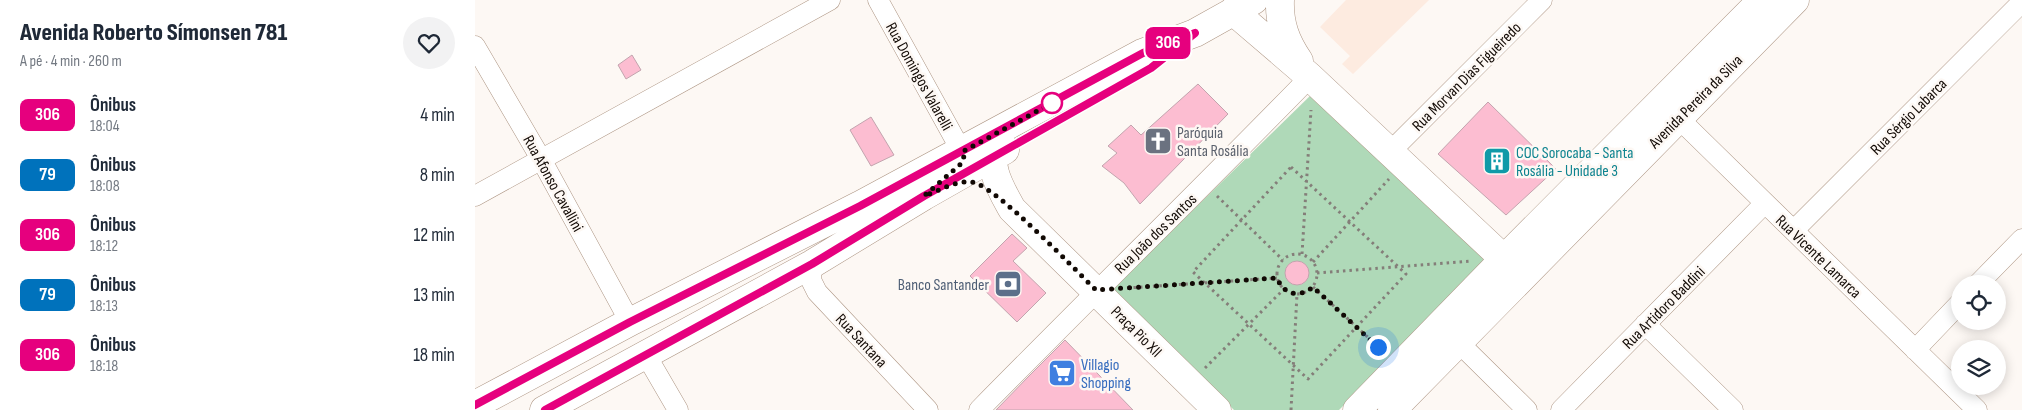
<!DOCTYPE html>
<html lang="pt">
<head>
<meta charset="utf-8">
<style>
  :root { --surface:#fff; --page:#f2f2f3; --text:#1f2937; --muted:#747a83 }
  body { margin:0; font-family:"Sofia Sans Condensed",sans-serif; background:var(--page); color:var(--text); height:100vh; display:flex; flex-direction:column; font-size:19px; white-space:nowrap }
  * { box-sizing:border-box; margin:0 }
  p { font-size:16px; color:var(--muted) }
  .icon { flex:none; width:28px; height:28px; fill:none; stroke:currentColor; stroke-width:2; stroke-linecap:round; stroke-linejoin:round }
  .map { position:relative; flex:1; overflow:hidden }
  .details { display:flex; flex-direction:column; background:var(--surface); width:475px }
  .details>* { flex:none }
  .badge { padding:0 10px; border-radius:8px; font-size:18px; line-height:32px }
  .fabs { position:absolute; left:1476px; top:275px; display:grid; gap:10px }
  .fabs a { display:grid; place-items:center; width:55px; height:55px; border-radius:50%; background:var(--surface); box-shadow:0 2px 12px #0003; font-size:25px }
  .you { position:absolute; width:25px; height:25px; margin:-12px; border:4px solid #fff; border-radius:50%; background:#1a73e8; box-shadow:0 0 0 8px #1a73e833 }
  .map>.badge { position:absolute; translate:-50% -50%; box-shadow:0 0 0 2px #fff }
  .round { display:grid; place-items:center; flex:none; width:52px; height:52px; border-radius:26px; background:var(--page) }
  .summary { display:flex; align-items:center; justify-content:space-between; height:85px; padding:0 20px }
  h1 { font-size:24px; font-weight:800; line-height:38px }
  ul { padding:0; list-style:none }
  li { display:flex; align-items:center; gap:15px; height:60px; padding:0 20px }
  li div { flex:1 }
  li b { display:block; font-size:19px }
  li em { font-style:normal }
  li .badge { min-width:55px; font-weight:700; text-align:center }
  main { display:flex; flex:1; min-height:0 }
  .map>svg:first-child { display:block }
</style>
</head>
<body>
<main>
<section class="details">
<div class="summary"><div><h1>Avenida Roberto Símonsen 781</h1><p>A pé · 4 min · 260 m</p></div><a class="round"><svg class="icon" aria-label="heart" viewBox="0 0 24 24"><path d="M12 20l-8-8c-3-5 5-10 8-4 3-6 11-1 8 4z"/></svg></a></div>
<ul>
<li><span class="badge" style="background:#e6007e;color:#fff">306</span><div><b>Ônibus</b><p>18:04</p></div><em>4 min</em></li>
<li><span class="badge" style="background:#0072bc;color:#fff">79</span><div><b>Ônibus</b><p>18:08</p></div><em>8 min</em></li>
<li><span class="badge" style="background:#e6007e;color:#fff">306</span><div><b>Ônibus</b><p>18:12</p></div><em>12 min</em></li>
<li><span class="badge" style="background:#0072bc;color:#fff">79</span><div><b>Ônibus</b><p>18:13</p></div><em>13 min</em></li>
<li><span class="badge" style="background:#e6007e;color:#fff">306</span><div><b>Ônibus</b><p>18:18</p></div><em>18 min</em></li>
</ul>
</section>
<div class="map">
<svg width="1547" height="410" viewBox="0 0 1547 410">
  <rect width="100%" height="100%" fill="#fdf8f4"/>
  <path fill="#fdebe0" d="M 871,0 L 954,0 L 878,74 L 867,64 L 875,56 L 845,27 Z"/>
  <path fill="#afd9b8" d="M 837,94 L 1013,260 L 864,410 L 759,410 L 637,289 Z"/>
  <path fill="#fcbdd1" stroke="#c3a4ae" d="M 157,55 L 166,70 L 151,79 L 143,65 Z
    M 723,84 L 753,114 L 665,204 L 649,183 L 627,166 L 642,153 L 633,146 L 656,125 L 666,135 Z
    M 1013,102 L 1081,169 L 1031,215 L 963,154 Z
    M 396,117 L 419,155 L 396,166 L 375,130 Z
    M 537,234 L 552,248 L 538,261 L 571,293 L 542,322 L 495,276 Z
    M810 273a12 12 0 1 1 24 0a12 12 0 1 1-24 0Z
    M 590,340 L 658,410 L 521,410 L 554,376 Z"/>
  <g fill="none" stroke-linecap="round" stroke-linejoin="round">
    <g stroke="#ad9583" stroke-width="21">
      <path id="street" d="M 403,0 L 487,152
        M 0,46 L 66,159 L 155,322
        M 1195,110 L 1502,410
        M 915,152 L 1067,0
        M 0,196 L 355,0
        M 1319,230 L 1547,2
        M 337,264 L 336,280 L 342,292 L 453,410
        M 1503,284 L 1547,239
        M 1170,324 L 1258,410
        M 984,343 L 1052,410
        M 1440,350 L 1485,303
        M 171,355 L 203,410
        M 504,410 C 614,298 726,189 835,77
        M 1086,410 L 1290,203"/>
    </g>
    <g stroke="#ad9583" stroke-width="29">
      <path id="secondary" d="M 805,0 C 804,24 811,42 824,61
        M 758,11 L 835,77 L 1029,259
        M 526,142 C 507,159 527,191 537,209 L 742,410
        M 0,405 L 155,322 L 385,205 L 667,53 L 720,33 L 779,0
        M 69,410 L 337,264 L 449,196 L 530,150
        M 882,410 L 1029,259 L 1287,0
        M 917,410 L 1320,0"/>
    </g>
    <path stroke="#847e79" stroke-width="3" stroke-dasharray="2.5 4" stroke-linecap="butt" d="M 816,167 L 931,274 L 833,379 L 718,272 Z
      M 742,196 L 808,260
      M 827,254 L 836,110
      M802 274a20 20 0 1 1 40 0a20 20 0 1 1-40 0Z
      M 838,262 L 914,179
      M 842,273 L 996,261
      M 838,287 L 909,352
      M 652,288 L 802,278
      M 730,368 L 809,289
      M 816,410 L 822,294"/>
    <use href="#street" stroke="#fff" stroke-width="20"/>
    <use href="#secondary" stroke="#fff" stroke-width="28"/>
  </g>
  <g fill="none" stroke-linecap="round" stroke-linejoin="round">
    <g stroke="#fff" stroke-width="11">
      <path id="line" d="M 0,405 L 155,322 L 385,206 L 668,53 L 720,33 L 676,68 L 449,196 L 337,264 L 70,410"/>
    </g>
    <use href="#line" stroke="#e6007e" stroke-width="8"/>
    <path stroke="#110904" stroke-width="5" stroke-dasharray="0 9" d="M 577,103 L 487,152 L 489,156 L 487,163 L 449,196 C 463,191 482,180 497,182 C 521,186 599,269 621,290 L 802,278 C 809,295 824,298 838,287 L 903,347"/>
  </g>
  <defs>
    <g id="church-square" transform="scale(1.4375)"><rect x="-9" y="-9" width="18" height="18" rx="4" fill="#6b7280" stroke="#fdf8f4"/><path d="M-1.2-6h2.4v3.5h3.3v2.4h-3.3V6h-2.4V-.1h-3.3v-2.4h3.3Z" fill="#fff"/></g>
    <g id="building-square" transform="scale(1.4375)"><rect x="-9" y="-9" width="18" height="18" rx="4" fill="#0f9aa8" stroke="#fdf8f4"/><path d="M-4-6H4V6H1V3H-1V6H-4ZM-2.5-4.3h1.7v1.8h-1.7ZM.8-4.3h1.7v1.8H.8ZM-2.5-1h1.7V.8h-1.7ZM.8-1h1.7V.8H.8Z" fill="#fff"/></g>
    <g id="bank-square" transform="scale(1.4375)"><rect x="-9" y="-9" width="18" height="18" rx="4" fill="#5c6f8a" stroke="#fdf8f4"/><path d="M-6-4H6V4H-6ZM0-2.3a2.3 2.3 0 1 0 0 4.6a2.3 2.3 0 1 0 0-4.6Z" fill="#fff"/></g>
    <g id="supermarket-square" transform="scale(1.4375)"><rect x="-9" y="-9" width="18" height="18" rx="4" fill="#3f7fe0" stroke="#fdf8f4"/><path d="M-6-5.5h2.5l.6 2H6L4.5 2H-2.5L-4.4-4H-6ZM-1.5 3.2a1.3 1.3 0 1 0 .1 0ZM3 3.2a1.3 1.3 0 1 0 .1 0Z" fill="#fff"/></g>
  </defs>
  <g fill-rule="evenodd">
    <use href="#church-square" x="683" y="141"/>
    <use href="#building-square" x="1022" y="161"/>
    <use href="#bank-square" x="533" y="284"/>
    <use href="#supermarket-square" x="587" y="373"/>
  </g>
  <circle fill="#fff" stroke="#e6007e" stroke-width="2.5" cx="577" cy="103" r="10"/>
  <g text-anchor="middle" stroke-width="5" stroke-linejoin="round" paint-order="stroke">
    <g font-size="16" fill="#110904" stroke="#fdf8f4">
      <text transform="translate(445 76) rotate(61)" y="6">Rua Domingos Valarelli</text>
      <text transform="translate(991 76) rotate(-45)" y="6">Rua Morvan Dias Figueiredo</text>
      <text transform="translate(1220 101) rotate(-45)" y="6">Avenida Pereira da Silva</text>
      <text transform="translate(1433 116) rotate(-45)" y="6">Rua Sérgio Labarca</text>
      <text transform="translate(79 183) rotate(61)" y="6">Rua Afonso Cavallini</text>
      <text transform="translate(680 233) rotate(-44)" y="6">Rua João dos Santos</text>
      <text transform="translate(1344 256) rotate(44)" y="6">Rua Vicente Lamarca</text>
      <text transform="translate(1188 307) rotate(-45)" y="6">Rua Artidoro Baddini</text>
      <text transform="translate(662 331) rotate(45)" y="6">Praça Pio XII</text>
      <text transform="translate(387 340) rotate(47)" y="6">Rua Santana</text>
    </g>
    <g font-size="16" fill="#5b616d" stroke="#fdf8f4" text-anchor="start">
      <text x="702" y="138">Paróquia<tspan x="702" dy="18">Santa Rosália</tspan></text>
    </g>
    <g font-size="16" fill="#0d838f" stroke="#fdf8f4" text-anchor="start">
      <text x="1041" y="158">COC Sorocaba - Santa<tspan x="1041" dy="18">Rosália - Unidade 3</tspan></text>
    </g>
    <g font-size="16" fill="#4e5e75" stroke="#fdf8f4" text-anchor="end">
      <text x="514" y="290">Banco Santander</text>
    </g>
    <g font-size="16" fill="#366cbe" stroke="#fdf8f4" text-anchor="start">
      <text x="606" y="370">Villagio<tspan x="606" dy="18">Shopping</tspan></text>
    </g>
  </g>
</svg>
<div class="fabs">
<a><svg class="icon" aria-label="locate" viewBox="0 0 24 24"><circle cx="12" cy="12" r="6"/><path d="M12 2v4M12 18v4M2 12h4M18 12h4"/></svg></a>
<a><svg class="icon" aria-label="layers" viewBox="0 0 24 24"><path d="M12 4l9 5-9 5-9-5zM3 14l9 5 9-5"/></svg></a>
</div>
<div class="you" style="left:903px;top:347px"></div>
<b class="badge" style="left:693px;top:43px;background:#e6007e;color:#fff">306</b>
</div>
</main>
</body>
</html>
